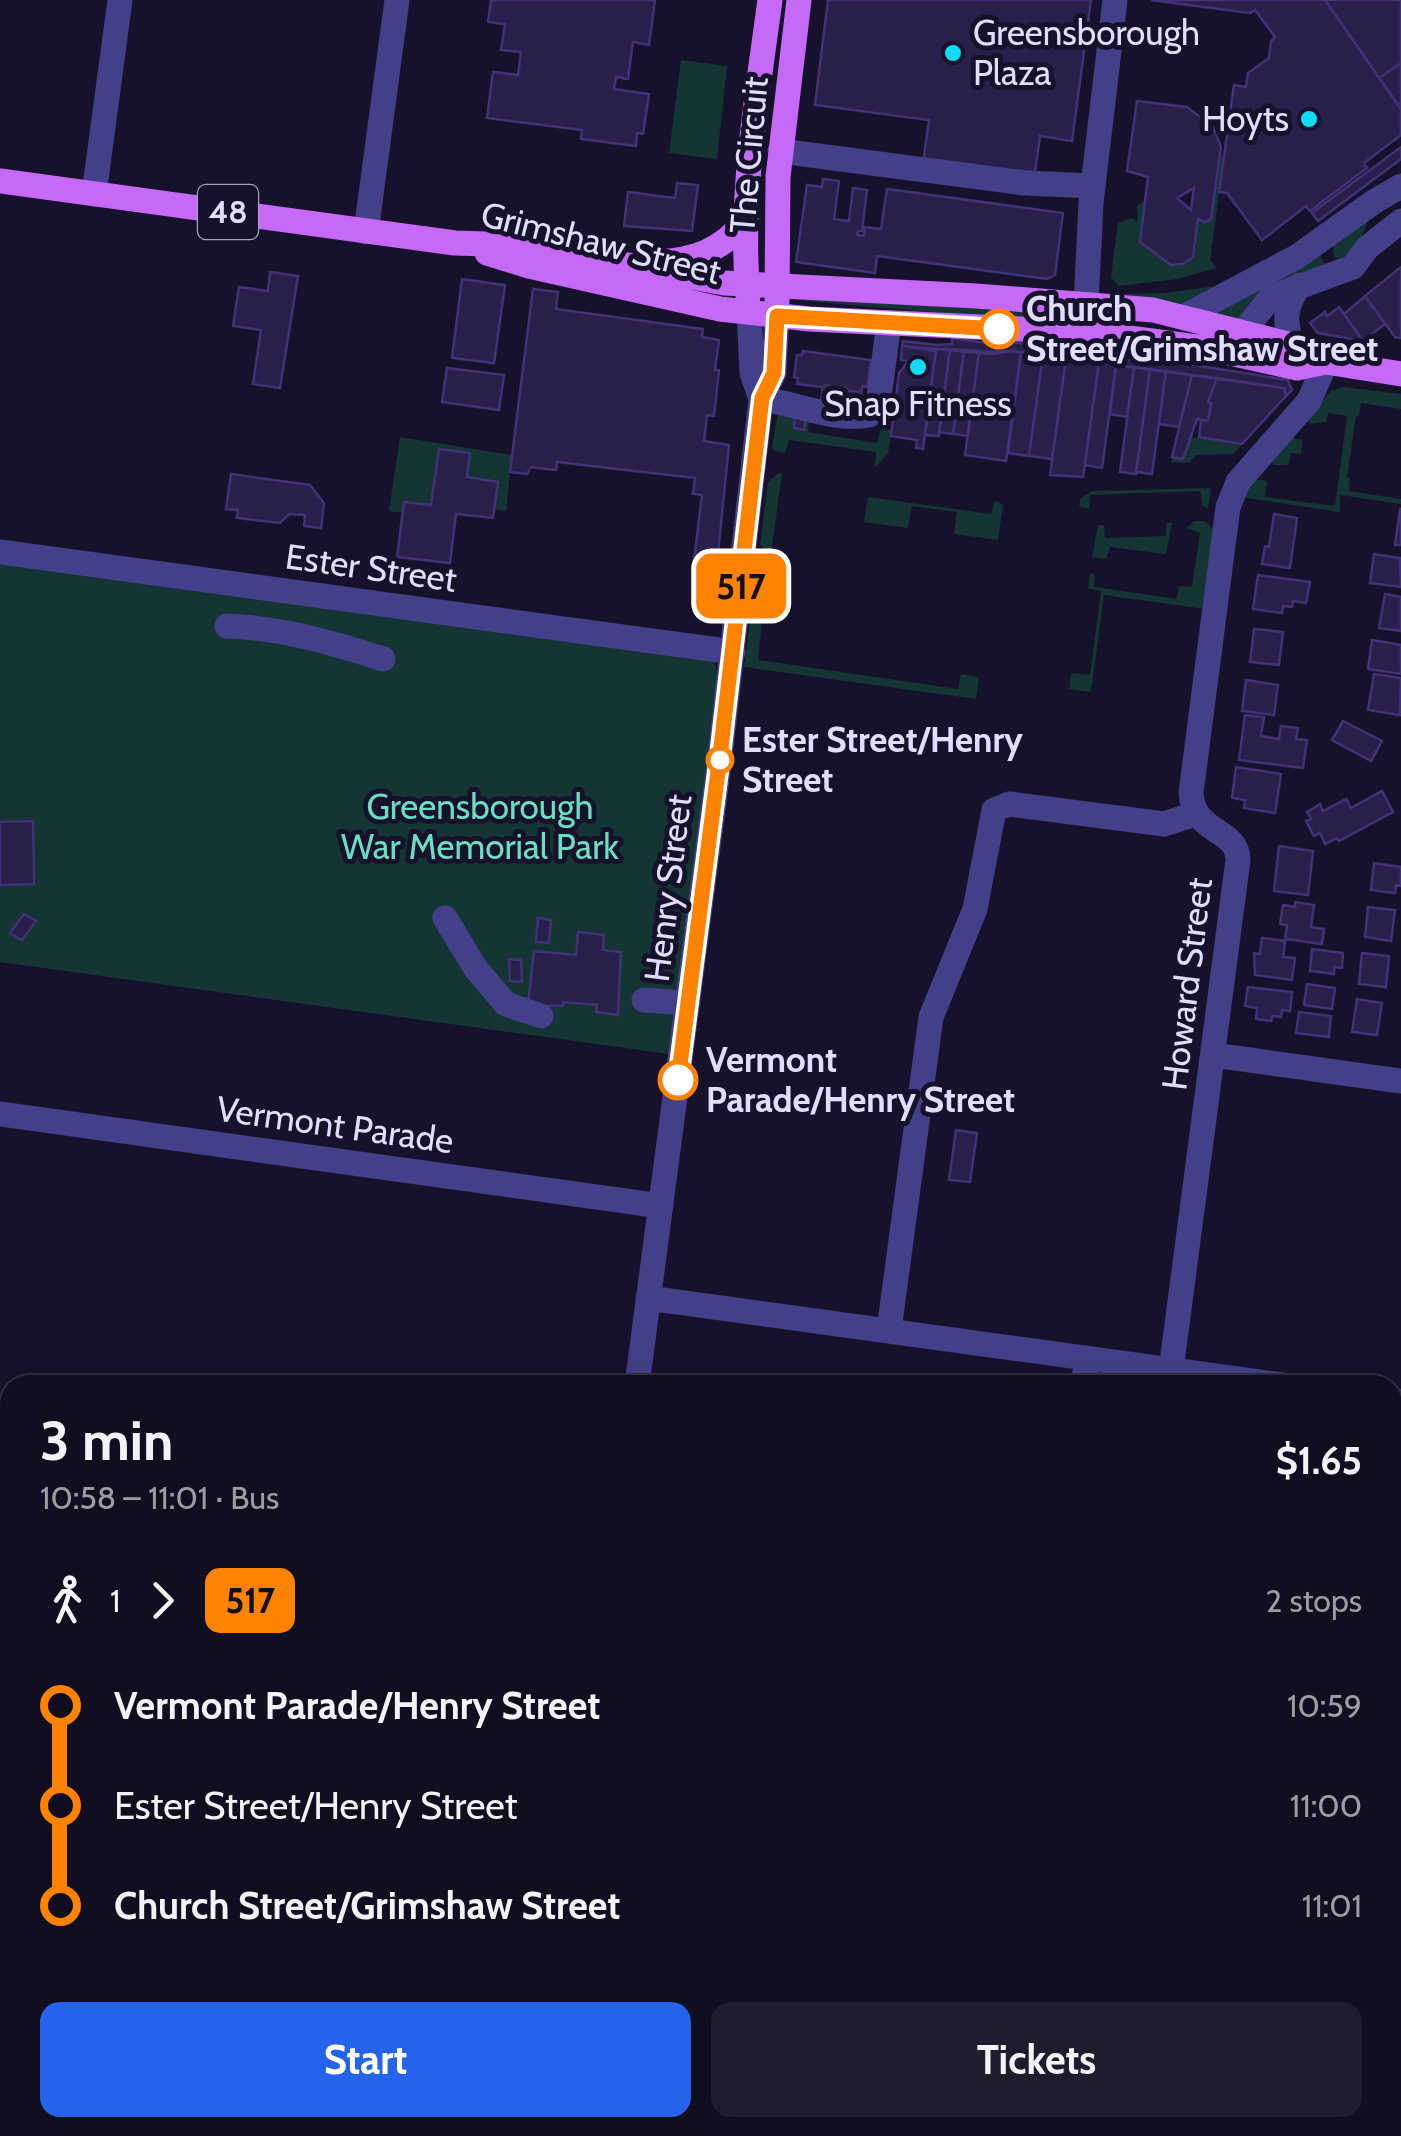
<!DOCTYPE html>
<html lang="en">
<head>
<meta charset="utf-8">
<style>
  :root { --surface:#110e20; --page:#1e1c2d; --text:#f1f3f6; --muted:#9c9ca5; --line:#302e3e; --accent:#2563eb }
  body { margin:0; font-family:Cabin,sans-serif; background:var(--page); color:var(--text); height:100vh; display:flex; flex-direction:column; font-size:38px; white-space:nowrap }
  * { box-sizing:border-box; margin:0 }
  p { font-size:32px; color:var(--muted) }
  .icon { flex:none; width:55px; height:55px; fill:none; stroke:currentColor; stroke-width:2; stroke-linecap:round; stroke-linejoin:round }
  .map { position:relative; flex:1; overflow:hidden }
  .drawer { position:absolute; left:0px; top:1375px; width:1402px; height:762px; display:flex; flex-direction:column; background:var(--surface); border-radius:30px 30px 0 0; box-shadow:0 10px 40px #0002,0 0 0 2px var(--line) }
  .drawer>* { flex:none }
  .badge { padding:0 20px; border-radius:15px; font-size:35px; line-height:65px }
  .map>.badge { position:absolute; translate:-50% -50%; box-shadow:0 0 0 5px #fff }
  .legs { display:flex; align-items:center; gap:15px; height:110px; padding:0 40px; font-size:32px }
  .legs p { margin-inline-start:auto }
  .summary { display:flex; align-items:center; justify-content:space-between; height:170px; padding:0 40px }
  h1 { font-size:55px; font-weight:700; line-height:75px }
  .primary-button { display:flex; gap:20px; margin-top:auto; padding:20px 40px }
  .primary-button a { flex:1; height:115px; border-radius:20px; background:var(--accent); color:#fff; font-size:40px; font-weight:700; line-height:115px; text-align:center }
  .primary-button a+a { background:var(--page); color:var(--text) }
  ul { padding:0 40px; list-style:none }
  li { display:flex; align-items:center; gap:35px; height:100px; font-size:38px }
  li i { display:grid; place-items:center; width:15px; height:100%; margin:0 12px; background:currentColor }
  li i::after { content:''; width:25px; height:25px; margin:-12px; border:8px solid; border-radius:50%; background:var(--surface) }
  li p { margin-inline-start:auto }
  li:first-child i { background:linear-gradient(#0000 50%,currentColor 0) }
  li:last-child i { background:linear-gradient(currentColor 50%,#0000 0) }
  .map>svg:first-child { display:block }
</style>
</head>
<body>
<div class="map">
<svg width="1401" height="2136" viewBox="0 0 1401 2136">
  <rect width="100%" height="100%" fill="#17122b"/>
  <path fill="#153434" d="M 681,60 L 727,66 L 717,159 L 669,153 Z
    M 1220,156 L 1224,156 L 1210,260 L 1216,268 L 1178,279 L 1118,286 L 1111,277 L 1118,223 L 1132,218 L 1138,222 L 1137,206 L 1145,200 L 1141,242 L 1171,265 L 1183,264 L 1198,219 L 1205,222 L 1211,219 Z
    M 1368,215 C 1366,232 1356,253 1340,259 L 1334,257 L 1333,245 Z
    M 1320,250 L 1321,258 L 1327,267 L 1243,320 L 1208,312 Z
    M 1216,286 L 1190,305 L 1123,298 L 1123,294 L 1166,293 Z
    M 804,298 L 1061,314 L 1061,316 L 1056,319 C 973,317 889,308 806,301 Z
    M 1343,387 L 1401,394 L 1401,409 L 1361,403 L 1359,416 L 1356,416 L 1347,477 L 1350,478 L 1349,491 L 1401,499 L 1401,504 L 1340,495 L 1340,512 L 1241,497 L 1254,479 L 1267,481 L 1265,497 L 1335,506 L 1347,416 L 1328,413 L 1326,422 L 1310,424 L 1308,418 L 1331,391 Z
    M 778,412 L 809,419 L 808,432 L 877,443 L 880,430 L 892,429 L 888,453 L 875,468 L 876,452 L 789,440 L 785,453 L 775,451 L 772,447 Z
    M 400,437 L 512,455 L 506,511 L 494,509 L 498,482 L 467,477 L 469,453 L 440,449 L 431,505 L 404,502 L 402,513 L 389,511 Z
    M 1199,437 L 1242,444 L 1233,454 L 1196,455 L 1189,463 L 1171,462 L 1172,457 L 1184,459 L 1190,438 Z
    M 1291,437 L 1302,440 L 1301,454 L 1291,453 L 1289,465 L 1274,465 L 1271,460 Z
    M 779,473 L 782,473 L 771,554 L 760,545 L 768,482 Z
    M 1211,488 L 1208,509 L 1203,506 L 1200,491 L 1090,495 L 1089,509 L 1079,506 L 1081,498 L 1093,491 Z
    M 868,497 L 991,514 L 994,502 L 998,501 L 1003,505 L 998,540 L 954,534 L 957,512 L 912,506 L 908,528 L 864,522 Z
    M 1194,521 L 1204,521 L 1214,529 L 1205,609 L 1104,595 L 1091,692 L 1069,689 L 1071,673 L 1090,675 L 1101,591 L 1088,588 L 1090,573 L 1095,574 L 1094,587 L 1177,599 L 1179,586 L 1192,587 L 1200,533 L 1187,528 Z
    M 1166,523 L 1172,523 L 1166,554 L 1110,547 L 1106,559 L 1092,557 L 1098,525 L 1104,525 L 1105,538 L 1166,536 Z
    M 0,562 L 710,660 L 715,664 L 718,675 L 669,1054 L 0,962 Z
    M 767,572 L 758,660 L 958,689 L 961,674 L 979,677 L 976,699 L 744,667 L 756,574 Z
    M 730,2128 L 861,2128 L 855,2136 L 742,2136 Z"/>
  <path fill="#291f4b" stroke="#413276" stroke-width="2.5" fill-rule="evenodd" d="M 491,0 L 655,0 L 649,45 L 633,42 L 628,79 L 616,77 L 614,89 L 649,94 L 643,134 L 637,133 L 636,146 L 581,139 L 582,130 L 487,118 L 493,72 L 518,75 L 521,52 L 501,50 L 505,24 L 488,22 Z
    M 828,0 L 1091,0 L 1072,141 L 1040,136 L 1035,172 L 923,163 L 929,120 L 815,105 Z
    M 1151,0 L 1325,0 L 1401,109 L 1401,135 L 1364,163 L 1367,168 L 1310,211 L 1306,206 L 1262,240 L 1227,193 L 1219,192 L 1234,85 L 1246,87 L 1248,73 L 1269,58 L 1271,41 L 1275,37 L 1255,10 L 1250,13 Z
    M 1325,0 L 1401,0 L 1401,63 L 1379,78 Z
    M 1401,63 L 1401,109 L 1379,78 Z
    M 1137,101 L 1187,107 L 1213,127 L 1221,147 L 1211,219 L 1205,222 L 1198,219 L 1193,257 L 1183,264 L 1171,265 L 1140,242 L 1148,177 L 1127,171 ZM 1194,188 L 1191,210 L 1177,198 Z
    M 1401,147 L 1401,159 L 1318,221 L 1312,213 Z
    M 823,179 L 839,181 L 834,219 L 849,221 L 853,188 L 867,190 L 862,231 L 858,231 L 857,235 L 864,236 L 865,227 L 881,229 L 887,189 L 1063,213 L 1055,275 L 1047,279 L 877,256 L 875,273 L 796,262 L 807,185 L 822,187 Z
    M 677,183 L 698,185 L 692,231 L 624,226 L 628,192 L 675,198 Z
    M 1401,267 L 1401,338 L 1395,337 L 1365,296 Z
    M 270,272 L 298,276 L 280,388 L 253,384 L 261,330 L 233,326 L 239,287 L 268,291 Z
    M 462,279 L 505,285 L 494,363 L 452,358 Z
    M 533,289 L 558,292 L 556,309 L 703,329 L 702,337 L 719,340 L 715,370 L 719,370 L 714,416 L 707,415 L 704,441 L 729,445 L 717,563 L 694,560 L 702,495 L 693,494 L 695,478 L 557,462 L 556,470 L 531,467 L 527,474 L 510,472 Z
    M 1365,296 L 1385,324 L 1363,341 L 1344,314 Z
    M 1339,307 L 1344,314 L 1363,341 L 1318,333 L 1310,323 L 1325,312 L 1327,316 Z
    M 952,338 L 992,344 L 1012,342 L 1151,363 L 1194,365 L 1288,380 L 1292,390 L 1286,396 L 1284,388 L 1013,351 L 990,354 L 902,346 L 903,341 L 937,345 L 952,344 Z
    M 902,346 L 936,351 L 923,449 L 916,448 L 917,440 L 891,436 L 899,373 L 908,361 L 901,360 Z
    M 936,349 L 950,349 L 939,436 L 925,435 Z
    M 950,349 L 964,350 L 953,434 L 939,432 Z
    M 964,350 L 979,351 L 968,436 L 953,434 Z
    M 803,351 L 871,360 L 867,387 L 863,386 L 859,392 L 797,384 L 798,378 L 794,377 L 797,355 L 802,355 Z
    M 1013,351 L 1021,352 L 1006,461 L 965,455 L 979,352 Z
    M 1021,352 L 1043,355 L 1029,456 L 1008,453 Z
    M 1043,355 L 1066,358 L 1052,459 L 1029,456 Z
    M 1066,358 L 1099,362 L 1083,477 L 1050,475 Z
    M 1099,362 L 1116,365 L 1102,468 L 1085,465 Z
    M 1116,365 L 1134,367 L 1127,417 L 1110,414 Z
    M 1134,367 L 1150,369 L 1136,474 L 1120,472 Z
    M 447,368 L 504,375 L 499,410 L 442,402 Z
    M 1150,369 L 1166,371 L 1152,474 L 1136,472 Z
    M 1166,371 L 1192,375 L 1179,427 L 1159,424 Z
    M 1192,375 L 1217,378 L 1208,402 L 1211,403 L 1208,421 L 1197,419 L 1183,459 L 1172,457 Z
    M 1217,378 L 1284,388 L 1286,396 L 1242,444 L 1199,437 L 1201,420 L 1208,421 L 1211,403 L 1208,402 Z
    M 823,387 L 859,392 L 862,389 L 860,407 L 821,401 Z
    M 795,417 L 806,419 L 804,430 L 794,428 Z
    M 439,449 L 470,453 L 467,477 L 498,482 L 493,518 L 456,514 L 450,563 L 397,557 L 404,502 L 431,505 Z
    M 231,474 L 310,485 L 324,503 L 321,528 L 304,526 L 305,515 L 289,514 L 280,523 L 237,518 L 238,510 L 226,509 Z
    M 1400,509 L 1401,509 L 1401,545 L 1395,545 Z
    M 1274,514 L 1297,518 L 1290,568 L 1262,564 L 1265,546 L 1269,547 Z
    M 1374,554 L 1400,558 L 1401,587 L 1370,583 Z
    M 1258,575 L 1310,582 L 1306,603 L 1293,601 L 1292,607 L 1283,606 L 1282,613 L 1253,609 Z
    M 1385,594 L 1401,597 L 1401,631 L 1379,628 Z
    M 1254,629 L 1283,632 L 1279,665 L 1250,662 Z
    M 1372,640 L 1401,645 L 1401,674 L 1368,669 Z
    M 1374,674 L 1401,678 L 1400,715 L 1368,710 Z
    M 1246,680 L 1278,685 L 1274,715 L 1242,711 Z
    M 1245,715 L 1264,717 L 1261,736 L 1279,739 L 1281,726 L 1298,728 L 1296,739 L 1307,740 L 1303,768 L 1239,760 Z
    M 1343,721 L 1382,741 L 1371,761 L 1332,740 Z
    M 1236,767 L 1281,774 L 1275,813 L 1244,808 L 1245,800 L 1232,798 Z
    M 1382,791 L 1393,812 L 1339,841 L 1337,838 L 1325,844 L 1320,833 L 1314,836 L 1306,821 L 1311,819 L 1307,812 L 1320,804 L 1323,811 L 1346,799 L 1351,808 Z
    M 33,821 L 34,884 L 0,885 L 0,822 Z
    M 1279,846 L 1313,851 L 1308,895 L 1274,891 Z
    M 1374,863 L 1401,867 L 1401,886 L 1396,885 L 1395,893 L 1371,890 Z
    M 1295,902 L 1314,905 L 1311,927 L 1324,929 L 1322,944 L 1285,939 L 1287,925 L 1280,924 L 1283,905 L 1295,907 Z
    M 1368,907 L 1395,910 L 1391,941 L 1365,937 Z
    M 24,914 L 36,921 L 22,940 L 10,933 Z
    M 538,918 L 551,920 L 549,943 L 536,942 Z
    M 578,932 L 604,935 L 603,950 L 621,952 L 618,1015 L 596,1012 L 597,1005 L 563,1002 L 563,1006 L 528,1005 L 534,951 L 576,955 Z
    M 1262,938 L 1285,941 L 1283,957 L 1295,958 L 1292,980 L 1255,975 L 1254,953 L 1260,954 Z
    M 1312,949 L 1343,953 L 1342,968 L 1334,967 L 1334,974 L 1310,971 Z
    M 1362,953 L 1389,956 L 1386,987 L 1359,984 Z
    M 509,959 L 521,960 L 522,982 L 510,981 Z
    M 1307,984 L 1335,988 L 1332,1009 L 1304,1005 Z
    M 1248,987 L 1292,992 L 1290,1011 L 1282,1010 L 1281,1017 L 1272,1016 L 1271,1021 L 1256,1019 L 1257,1008 L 1245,1006 Z
    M 1357,999 L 1382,1003 L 1377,1035 L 1352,1032 Z
    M 1299,1012 L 1331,1016 L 1329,1037 L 1296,1033 Z
    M 956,1130 L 977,1133 L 970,1182 L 949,1180 Z"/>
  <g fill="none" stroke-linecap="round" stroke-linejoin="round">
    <path stroke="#35304b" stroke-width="25" stroke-dasharray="25 12" stroke-linecap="butt" d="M 822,396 L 861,400"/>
    <path stroke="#433f88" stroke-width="25" d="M 780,151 L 1025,183 L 1093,186
      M 94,194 L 120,0
      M 366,232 L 397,0
      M 1086,304 L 1091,203 L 1115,0
      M 749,312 L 752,373 L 761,399
      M 1185,316 L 1298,256 L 1375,201 L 1401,186
      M 1244,331 L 1271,297 L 1353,267 L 1367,248 L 1401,221
      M 1293,345 C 1283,322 1285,305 1300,285
      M 761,399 C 795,403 836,422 869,415 L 878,404 L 889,323
      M 0,552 L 733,652
      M 227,626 C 282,628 330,642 383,659
      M 445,918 L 476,969 L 506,1004 L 541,1016
      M 644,1000 L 688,1003
      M 1214,1055 L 1401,1081
      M 0,1114 L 661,1206
      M 648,1298 L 1282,1385
      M 889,1330 L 931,1017 L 975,909 L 994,810 L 1009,804 L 1164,824 L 1195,814
      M 1171,1370 L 1238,860 C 1238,828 1193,834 1191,793 L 1228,507 L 1238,482 L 1309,401 L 1326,362
      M 637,1385 L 720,756 L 761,399 L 774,373 L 777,316
      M 1083,1385 L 1087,1358
      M 1392,1400 L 1401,1402
      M 0,1417 L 10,1419
      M 0,1719 L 10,1721
      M 1392,1911 L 1401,1912
      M 0,1932 L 10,1931
      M 713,2128 L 724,2136"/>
    <path stroke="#c669f9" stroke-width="25" d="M 0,181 L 455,243 L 521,245 L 724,283 L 976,296 L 1153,310 L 1300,347 L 1326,362 L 1401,374
      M 487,253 L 529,266 L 720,309 L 809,319 L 1084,332 L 1212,349 L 1297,368 L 1326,362
      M 657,262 C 693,260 723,251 745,220
      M 748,297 C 739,198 757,98 770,0
      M 777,301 L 778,177 L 799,0"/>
  </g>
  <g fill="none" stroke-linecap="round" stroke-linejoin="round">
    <g stroke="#fff" stroke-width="22">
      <path id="line-1" d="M 678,1080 L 720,756 L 762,398 L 774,373 L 777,316 L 999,329"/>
    </g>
    <use href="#line-1" stroke="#ff8200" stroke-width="15"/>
  </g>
  <g fill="#11dbf6" stroke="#17122b" stroke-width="4">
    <circle cx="953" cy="53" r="10"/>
    <circle cx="1309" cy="119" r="10"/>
    <circle cx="918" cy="367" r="10"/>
  </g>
  <g fill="#fff" stroke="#ff8200" stroke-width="5">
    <circle cx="999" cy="329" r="18"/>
    <circle cx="720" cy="760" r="12"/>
    <circle cx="678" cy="1080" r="18"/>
  </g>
  <g text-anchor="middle" stroke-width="10" stroke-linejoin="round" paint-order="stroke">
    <rect fill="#17122b" stroke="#a4a0bf" stroke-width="2.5" x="198" y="185" width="60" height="54" rx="8"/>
    <g font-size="32" font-weight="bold" fill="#e1ddfe">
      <text x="228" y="223">48</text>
    </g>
    <g font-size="35" fill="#e1ddfe" stroke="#17122b" text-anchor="start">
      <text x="973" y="45">Greensborough<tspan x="973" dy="40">Plaza</tspan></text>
      <text x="1289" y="131" text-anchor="end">Hoyts</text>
      <text x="918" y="416" text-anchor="middle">Snap Fitness</text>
    </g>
    <g font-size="35" fill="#e1ddfe" stroke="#17122b">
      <text transform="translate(749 155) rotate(-85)" y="12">The Circuit</text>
      <text transform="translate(601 243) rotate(14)" y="12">Grimshaw Street</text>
      <text transform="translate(371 568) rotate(8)" y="12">Ester Street</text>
      <text transform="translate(668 888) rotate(-83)" y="12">Henry Street</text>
      <text transform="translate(1187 984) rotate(-83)" y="12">Howard Street</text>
      <text transform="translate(335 1125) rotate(8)" y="12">Vermont Parade</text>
    </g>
    <g font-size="35" font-weight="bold" fill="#e1ddfe" stroke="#17122b" text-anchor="start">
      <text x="1026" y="321">Church<tspan x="1026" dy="40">Street/Grimshaw Street</tspan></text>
      <text x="742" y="752">Ester Street/Henry<tspan x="742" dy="40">Street</tspan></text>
      <text x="706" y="1072">Vermont<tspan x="706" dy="40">Parade/Henry Street</tspan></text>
    </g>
    <g font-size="35" fill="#6addc2" stroke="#17122b">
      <text x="480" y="819">Greensborough<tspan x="480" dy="40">War Memorial Park</tspan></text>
    </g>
  </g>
</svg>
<b class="badge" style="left:741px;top:586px;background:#ff8200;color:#111">517</b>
<section class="drawer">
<div class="summary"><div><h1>3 min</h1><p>10:58 – 11:01 · Bus</p></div><b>$1.65</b></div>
<div class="legs"><svg class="icon" aria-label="walk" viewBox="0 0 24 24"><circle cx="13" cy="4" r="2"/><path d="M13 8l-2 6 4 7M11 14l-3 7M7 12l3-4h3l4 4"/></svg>1<svg class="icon" aria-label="forward" viewBox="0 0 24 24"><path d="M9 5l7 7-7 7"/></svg><b class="badge" style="background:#ff8200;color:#111">517</b><p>2 stops</p></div>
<ul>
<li><i style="color:#ff8200"></i><b>Vermont Parade/Henry Street</b><p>10:59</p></li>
<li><i style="color:#ff8200"></i><span>Ester Street/Henry Street</span><p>11:00</p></li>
<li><i style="color:#ff8200"></i><b>Church Street/Grimshaw Street</b><p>11:01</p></li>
</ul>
<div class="primary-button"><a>Start</a><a>Tickets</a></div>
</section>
</div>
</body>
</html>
